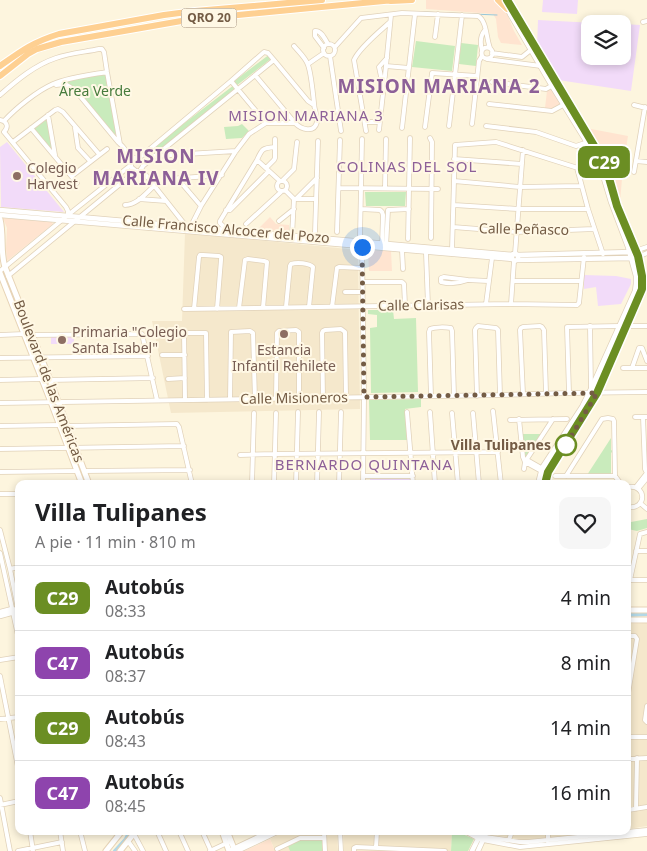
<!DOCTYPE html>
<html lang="es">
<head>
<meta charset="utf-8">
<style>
  :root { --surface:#fff; --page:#f6f6f6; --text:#202124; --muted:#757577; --line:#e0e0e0 }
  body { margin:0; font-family:"Noto Sans",sans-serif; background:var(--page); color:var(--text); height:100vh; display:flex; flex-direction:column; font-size:19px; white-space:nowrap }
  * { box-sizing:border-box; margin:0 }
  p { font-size:16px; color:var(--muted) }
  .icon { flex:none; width:28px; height:28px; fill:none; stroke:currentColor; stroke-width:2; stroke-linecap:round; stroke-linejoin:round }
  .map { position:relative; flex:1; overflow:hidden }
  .drawer { position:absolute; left:15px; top:480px; width:616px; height:355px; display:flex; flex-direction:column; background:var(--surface); border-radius:10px; box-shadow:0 2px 8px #0003 }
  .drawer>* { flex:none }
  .badge { padding:0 10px; border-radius:8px; font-size:18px; line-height:32px }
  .buttons { position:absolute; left:581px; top:15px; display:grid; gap:10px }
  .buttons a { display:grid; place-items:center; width:50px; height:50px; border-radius:10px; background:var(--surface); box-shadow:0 2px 8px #0003; font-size:25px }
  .you { position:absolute; width:25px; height:25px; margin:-12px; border:4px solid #fff; border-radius:50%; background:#1a73e8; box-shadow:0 0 0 8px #1a73e833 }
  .map>.badge { position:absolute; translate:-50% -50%; box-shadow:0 0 0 2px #fff }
  .round { display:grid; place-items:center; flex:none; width:52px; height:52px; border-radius:10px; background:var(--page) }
  .headline { display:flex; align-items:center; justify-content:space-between; height:85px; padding:0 20px }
  h1 { font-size:24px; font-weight:700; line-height:38px }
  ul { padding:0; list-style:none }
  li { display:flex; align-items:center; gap:15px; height:65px; padding:0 20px; border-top:1px solid var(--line) }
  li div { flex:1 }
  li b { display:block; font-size:19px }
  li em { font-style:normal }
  li .badge { min-width:55px; font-weight:700; text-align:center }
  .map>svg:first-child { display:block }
</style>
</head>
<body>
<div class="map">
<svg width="647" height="851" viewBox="0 0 647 851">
  <rect width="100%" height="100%" fill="#fdf5de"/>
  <path fill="#f5e8cc" d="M 185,233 L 358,250 L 360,409 L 171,413 L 152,321 L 182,321 Z
    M 647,623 L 647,826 L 628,829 L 628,624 Z
    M 286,831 L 337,831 L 338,851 L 275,851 L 270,839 Z
    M 343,831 L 452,831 L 451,851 L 344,851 Z
    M 491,831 L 604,831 L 524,840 L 489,834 Z"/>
  <path fill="#ffe4d0" d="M 426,0 L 493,0 L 497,2 L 507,14 L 514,31 L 522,45 L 501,43 L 498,37 L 496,19 L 493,14 L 426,9 Z
    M 552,89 L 561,104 L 552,109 L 545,108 L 547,91 Z
    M 586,128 L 628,136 L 623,167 L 620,202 L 608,166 Z
    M 270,217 L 276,224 L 289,225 L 289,232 L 258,229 Z
    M 3,218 L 52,222 L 53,224 L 7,261 L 6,248 L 7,228 Z
    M 368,250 L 391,251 L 392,271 L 369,271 Z
    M 270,839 L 275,851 L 244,851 Z"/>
  <path fill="#f2dbf9" d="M 543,0 L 578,0 L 577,14 L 542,12 Z
    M 538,20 L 614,24 L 590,24 L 590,56 L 622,56 L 623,24 L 640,25 L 631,91 L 558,80 L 537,47 Z
    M 7,142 L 64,212 L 1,207 L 0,147 Z
    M 584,275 L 616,276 L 631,279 L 631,284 L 621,304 L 598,306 L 596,287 L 584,289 Z
    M 74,336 L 74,344 L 51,344 L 51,337 Z
    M 370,479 L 410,479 L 411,484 L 370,484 Z"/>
  <path fill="#c9ebbc" d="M 416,41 L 455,46 L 452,71 L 412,67 Z
    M 461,43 L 478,45 L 476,66 L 459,64 Z
    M 270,54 L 272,58 L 236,86 L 233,82 Z
    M 106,73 L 116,134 L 114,135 L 78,93 L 60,83 Z
    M 234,85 L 237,89 L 146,160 L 143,155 Z
    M 47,119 L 53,153 L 34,129 Z
    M 242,124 L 249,131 L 242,138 L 226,139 L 224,127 L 238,126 Z
    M 365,192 L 406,192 L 405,206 L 366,206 Z
    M 368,310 L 393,310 L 394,319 L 416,318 L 418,392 L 371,393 L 370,328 L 377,327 L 377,315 L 368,314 Z
    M 421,399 L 421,407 L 405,409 L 407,440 L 370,440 L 369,400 Z
    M 522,434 L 541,434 L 527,456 L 524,456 Z
    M 611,438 L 611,450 L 613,451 L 611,453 L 611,475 L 587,475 Z
    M 647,519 L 647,528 L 637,531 L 628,529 L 631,522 Z
    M 452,831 L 458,832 L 474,839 L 468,851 L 451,851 Z
    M 301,839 L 322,839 L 323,841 L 323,851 L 290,851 L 288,846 Z"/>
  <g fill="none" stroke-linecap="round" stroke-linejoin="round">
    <path stroke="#97c7da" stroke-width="1" d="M 422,12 L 497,15"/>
    <path stroke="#b2d8e7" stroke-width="4" d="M 628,615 L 647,614
      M 115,851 L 126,839 L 130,831"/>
    <g stroke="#e1d2ba" stroke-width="5.5">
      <path id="minor" d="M 643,22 L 647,21
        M 315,31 C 321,30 325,39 328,44
        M 315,31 L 315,36 L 324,48
        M 435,37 L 438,14
        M323 50a6 6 0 1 1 12 0a6 6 0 1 1-12 0Z
        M 335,47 L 361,18 L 402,13 L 478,16 C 487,21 486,38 490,48
        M481.5 53a5.5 5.5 0 1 1 11 0a5.5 5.5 0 1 1-11 0Z
        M 482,50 C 480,43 480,36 485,30
        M 492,53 L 522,57 L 532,49
        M 330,56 L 341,131
        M 487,59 L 541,66
        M 274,60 L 308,101 L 314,105
        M 308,64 L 324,53
        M 386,66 L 409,68
        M 255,75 L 295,123
        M 231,81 L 266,123
        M 492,82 L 546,89 L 553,85
        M 56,85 L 65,84 L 75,90 L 118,142 C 123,146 130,155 131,161
        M 383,86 L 379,67 L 387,58
        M 0,95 C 17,80 35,65 56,58 C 70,53 85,52 99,49 L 102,49 L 104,52 L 107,72 L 120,144
        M 489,104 L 552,111 L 565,104
        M 634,105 L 646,108
        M 48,115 L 55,155
        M 0,120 C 7,121 9,127 4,132
        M 4,121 C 16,108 37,91 53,84 C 70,77 89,75 107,72
        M 365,122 L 379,122
        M 472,124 L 479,61 L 482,56
        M 449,126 L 462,15
        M 486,126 L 536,132 L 576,146 L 588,142
        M 425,127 L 432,73 L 477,76
        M 31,128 L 77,183
        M 75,128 L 78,148 L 90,161
        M 402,128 L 415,14
        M 379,130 L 386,66 L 391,15
        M 366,131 L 354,60 C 359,48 380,31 390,22
        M 4,132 L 66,207 L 68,211 L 68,215
        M 430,138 L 432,142 L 431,238
        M 13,142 L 55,110 L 58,109 L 63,112 L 99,154
        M 154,156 L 236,151
        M 131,158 L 139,158 L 142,161 L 143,166 L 140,171 L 136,171 L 131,167 L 131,161 L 136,158
        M 139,158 L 231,81 L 264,52 L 268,53 L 274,60 L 144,165
        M 454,159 L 522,164
        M 257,160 L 280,181
        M 636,161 L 647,162
        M 266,168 L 274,160 L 275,158 L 275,139
        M 577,168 L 588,209 L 603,254
        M 141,169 L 186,226
        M 634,172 L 645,107
        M 72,176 L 107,149
        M 169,179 L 222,175
        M 178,179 L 201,206
        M277 186a5 5 0 1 1 10 0a5 5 0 1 1-10 0Z
        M 282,181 L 294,169 L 297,142
        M 454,181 L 520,187 L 581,186
        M 340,188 L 438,189
        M 385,188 L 386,139
        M 285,190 L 294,199 L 292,236
        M 139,199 L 166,201
        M 296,199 L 317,178
        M 296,199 L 316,199
        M 125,205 C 137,205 146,193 154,186
        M 454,205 L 518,209 L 588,209
        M 361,209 L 380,210 L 382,212 L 383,215 L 382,246
        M 226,210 L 230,210 L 269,171
        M 279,221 L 294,209
        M 246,224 L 282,191
        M 191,226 L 201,206 L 236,151 L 249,134 L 266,123 L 295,123 C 301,129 314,134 317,122 C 318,116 314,110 314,103 C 313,93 311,73 308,65 C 306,58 298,51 294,46
        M 223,226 L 220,223 L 220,221 L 257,160 C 262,149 262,148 275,147
        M 453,227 L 516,232 L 594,229
        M 337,232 L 340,140
        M 315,233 L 318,141
        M 360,236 L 362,139
        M 408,239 L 410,138
        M 362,244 L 364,397 L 363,484
        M 386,247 L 388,210 L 409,209
        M 402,250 L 403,269
        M 452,250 L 455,145 L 496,142 L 603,176
        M 635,251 L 647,247
        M 426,253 L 428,305
        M 515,254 L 523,150
        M 638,257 L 647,253
        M 0,271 L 68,215 L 131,165
        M 8,276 L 136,171
        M 441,280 L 441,278 L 444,277 L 468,280 L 488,281
        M 441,280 L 441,282 C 450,284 460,283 468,280
        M 513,281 L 581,281
        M 363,282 L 402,282 L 404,284 L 405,305
        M 635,291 L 647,287
        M 345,292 L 363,292
        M 486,304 L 492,258
        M 511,304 L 514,261
        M 286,307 L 290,266 L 291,264 C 297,262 309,263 313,267 L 309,307
        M 332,307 L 337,268 L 339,267 L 362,268
        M 239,308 L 245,260 L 248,259 L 264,261 L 267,262 L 263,308
        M 184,309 L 511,304 L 577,305 L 579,303 L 584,257
        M 194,309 L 199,257 L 200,255 L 203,255 L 219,256 L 221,257 L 221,260 L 217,309
        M 590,326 L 591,389
        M 626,326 L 647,326
        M 160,333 L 206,333 L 207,400
        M 184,333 L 185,400
        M 0,335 L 24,334
        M 32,335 L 142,334 L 157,400
        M 162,355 L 185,355
        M 0,358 L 148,356
        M 623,368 L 647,368
        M 632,368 L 639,348 L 642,348 L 647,361
        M 168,379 L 185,378
        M 0,380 L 41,379
        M 50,380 L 153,378
        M 569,393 L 567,327 L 619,326
        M 523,394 L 520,330 L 521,328 L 523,327 L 540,326 L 542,327 L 544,330 L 546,393
        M 431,396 L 429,332 L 430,329 C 435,327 445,327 451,328 L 452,331 L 454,396
        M 477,396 L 475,330 L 476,328 L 478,326 L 496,328 L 498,330 L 500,395
        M 276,398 L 277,333 L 279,331 L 296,330 L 299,332 L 299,398
        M 323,398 L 322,333 L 323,331 L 325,330 L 341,329 L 345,332 L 346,397
        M 230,399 L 231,332 L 250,331 L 253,333 L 255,399
        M 0,403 L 500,395 L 569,393 L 647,392
        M 493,411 L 501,484
        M 407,412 L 413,484
        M 430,412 L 435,484
        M 452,413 L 458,484
        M 473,413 L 479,484
        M 635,417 L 647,417
        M 643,417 L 645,469 L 647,473
        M 519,419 L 523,457 L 525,462 L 524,469
        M 510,420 L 567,419
        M 0,426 L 60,425
        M 67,426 L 177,424 L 179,427 L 192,484
        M 0,449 L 184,446
        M 240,455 L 275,454 L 498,452
        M 527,460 L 548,472
        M 525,462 L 553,419
        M 525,462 L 547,474
        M 84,471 L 190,470
        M 0,472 L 77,471
        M 364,476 L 413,476
        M 555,476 L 615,476
        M 566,476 L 602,419 L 608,418 L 613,419 L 614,421 L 615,476 L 621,484
        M 252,484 L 254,413
        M 274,484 L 276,413
        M 296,484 L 298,412
        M 317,484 L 319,412
        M 339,484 L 341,412
        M 628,487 C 647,484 647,510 628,507
        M 636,487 L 647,473
        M 638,489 L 647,478
        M 0,494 L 19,494
        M 640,503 L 647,509
        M 0,530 L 10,569 L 19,614
        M 636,551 L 647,551
        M 0,553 L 19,640
        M 10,569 L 19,567
        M 629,580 L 647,580
        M 630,580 L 640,534 L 647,532
        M 628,636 L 635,636 L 637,639 L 628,694
        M 0,660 L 19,657
        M 0,676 L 19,772
        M 647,706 L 645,720 L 647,722
        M 0,719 L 19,717
        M 628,737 L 647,737
        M 628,759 L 647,758
        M 0,798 L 10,851
        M 0,805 L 19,801
        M 636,809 L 637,758
        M 628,810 L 647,807
        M 30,831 L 33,851
        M 60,831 L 63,851
        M 80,831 L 85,851
        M 157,831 L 166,851
        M 179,831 L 188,851
        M 202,831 L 211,851
        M 324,831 L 325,851
        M 340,831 L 341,851
        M 548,831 L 548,842
        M 134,834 L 143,851
        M 485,837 L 520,842 L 528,842 L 647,830
        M 483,840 L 520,847 L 647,834
        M 509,840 L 512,831
        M 128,841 L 135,851
        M 376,848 L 377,831
        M 277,849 L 300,838 L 324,838
        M 18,851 L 62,842
        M 210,851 L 229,842
        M 354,851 L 354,848 L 356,847 L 445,851"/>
    </g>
    <g stroke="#e1d2ba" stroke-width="6">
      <path id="tertiary" d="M 507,0 L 602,159 C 610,174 612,191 618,207 C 626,232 646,263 642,289 L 597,393 L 548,472 L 545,484
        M 506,6 L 510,14 L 552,86 L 599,162 L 611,202 L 628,247 L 631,258 L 636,276 L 636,284 L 635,291 L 591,389 L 582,407 L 542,468 L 538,484
        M 0,210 L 513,255
        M 0,215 L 512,259 L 515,261 L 518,259 L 518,255 L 516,254 L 513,254 L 512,257 L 512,259
        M 517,255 L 632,252
        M 517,260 L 633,258
        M 0,612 L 12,609 L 19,611
        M 0,616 L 18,611
        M 465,831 L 480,839
        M 472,831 L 481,836
        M 231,850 L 271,831
        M 237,851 L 279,831
        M 472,851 L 482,831
        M 478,851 L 487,831"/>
    </g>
    <g stroke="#e7d4b7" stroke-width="7">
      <path id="secondary" d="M 0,219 C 4,235 0,252 5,267 L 50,380 L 89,484
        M 0,273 L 51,402 L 82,484
        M 628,610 L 647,610
        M 628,620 L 647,620
        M 222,831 L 229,851
        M 227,831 L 235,851
        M 106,851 L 122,831
        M 120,851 L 136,831"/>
    </g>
    <g stroke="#fff" stroke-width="8">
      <path id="trunk" d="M 498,0 L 507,9
        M 391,1 L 412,0
        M 0,66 C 21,51 33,42 59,34 L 164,15 L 195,11 L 322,0
        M 0,76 L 28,54 L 37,49 L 61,42 L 187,20 L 394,0"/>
    </g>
    <use href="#minor" stroke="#fff" stroke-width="4"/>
    <use href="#tertiary" stroke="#fff" stroke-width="4.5"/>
    <use href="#secondary" stroke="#fff" stroke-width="5"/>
    <use href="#trunk" stroke="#fed092" stroke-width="6"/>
  </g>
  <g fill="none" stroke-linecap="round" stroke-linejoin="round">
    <g stroke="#fff" stroke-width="11">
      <path id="line" d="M 507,0 L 605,164 L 617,206 L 638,256 L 642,276 L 642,289 L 597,393 L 548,472 L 545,484"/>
    </g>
    <use href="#line" stroke="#6b8e23" stroke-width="8"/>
    <path stroke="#745c45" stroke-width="5" stroke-dasharray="0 9" d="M 362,247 L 364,397 L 597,393 L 566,445"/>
  </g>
  <g fill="#8d6e63" stroke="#fff8e5" stroke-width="2">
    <circle cx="17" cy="176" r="5"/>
    <circle cx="284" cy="334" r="5"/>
    <circle cx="62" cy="340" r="5"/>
  </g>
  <circle fill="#fff" stroke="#6b8e23" stroke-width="2.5" cx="566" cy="445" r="10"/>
  <g text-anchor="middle" stroke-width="4" stroke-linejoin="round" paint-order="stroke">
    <rect fill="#fff8e5" stroke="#9e8b75" stroke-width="1" x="181.5" y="8.5" width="55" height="19" rx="4"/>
    <g font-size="12" font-weight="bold" fill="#745c45">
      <text x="209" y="22">QRO 20</text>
    </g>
    <g font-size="14" fill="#467b3c" stroke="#fff8e5">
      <text x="95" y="96">Área Verde</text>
    </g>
    <g font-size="14" fill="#785e54" stroke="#fff8e5" text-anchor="start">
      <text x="27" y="173">Colegio<tspan x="27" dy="16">Harvest</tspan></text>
      <text x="72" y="337">Primaria "Colegio<tspan x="72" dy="16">Santa Isabel"</tspan></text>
      <text x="284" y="355" text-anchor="middle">Estancia<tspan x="284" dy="16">Infantil Rehilete</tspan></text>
    </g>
    <g font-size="14" fill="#745c45" stroke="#fff8e5">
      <text transform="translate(226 229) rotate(5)" y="5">Calle Francisco Alcocer del Pozo</text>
      <text transform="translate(524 229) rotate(1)" y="5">Calle Peñasco</text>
      <text transform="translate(421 305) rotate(-1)" y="5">Calle Clarisas</text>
      <text transform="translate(49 381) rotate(69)" y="5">Boulevard de las Américas</text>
      <text transform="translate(294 398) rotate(-1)" y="5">Calle Misioneros</text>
    </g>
    <g font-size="14" font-weight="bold" fill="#745c45" stroke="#fff8e5" text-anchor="end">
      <text x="551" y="450">Villa Tulipanes</text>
    </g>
    <g font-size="15" letter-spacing="1" fill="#8d6098" stroke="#fff8e5">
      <text x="306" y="121">MISION MARIANA 3</text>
      <text x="407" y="172">COLINAS DEL SOL</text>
      <text x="364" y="470">BERNARDO QUINTANA</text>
    </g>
    <g font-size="19" font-weight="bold" letter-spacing="1" fill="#8d6098" stroke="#fff8e5">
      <text x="439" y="93">MISION MARIANA 2</text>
      <text x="156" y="163">MISION<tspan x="156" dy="22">MARIANA IV</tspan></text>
    </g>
  </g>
</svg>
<div class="buttons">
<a><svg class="icon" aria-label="layers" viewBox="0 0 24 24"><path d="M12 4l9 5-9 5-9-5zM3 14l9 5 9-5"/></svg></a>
</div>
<div class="you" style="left:362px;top:247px"></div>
<b class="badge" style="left:604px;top:162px;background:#6b8e23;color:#fff">C29</b>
<section class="drawer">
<div class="headline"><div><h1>Villa Tulipanes</h1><p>A pie · 11 min · 810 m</p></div><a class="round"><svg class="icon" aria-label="heart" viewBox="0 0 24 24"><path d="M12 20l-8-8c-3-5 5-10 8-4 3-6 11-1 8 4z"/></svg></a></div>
<ul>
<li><span class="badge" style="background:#6b8e23;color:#fff">C29</span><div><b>Autobús</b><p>08:33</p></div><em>4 min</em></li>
<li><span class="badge" style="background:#8e44ad;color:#fff">C47</span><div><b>Autobús</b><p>08:37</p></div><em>8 min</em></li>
<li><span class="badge" style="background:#6b8e23;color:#fff">C29</span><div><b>Autobús</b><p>08:43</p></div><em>14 min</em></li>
<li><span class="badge" style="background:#8e44ad;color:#fff">C47</span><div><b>Autobús</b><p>08:45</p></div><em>16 min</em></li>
</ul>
</section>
</div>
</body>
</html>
